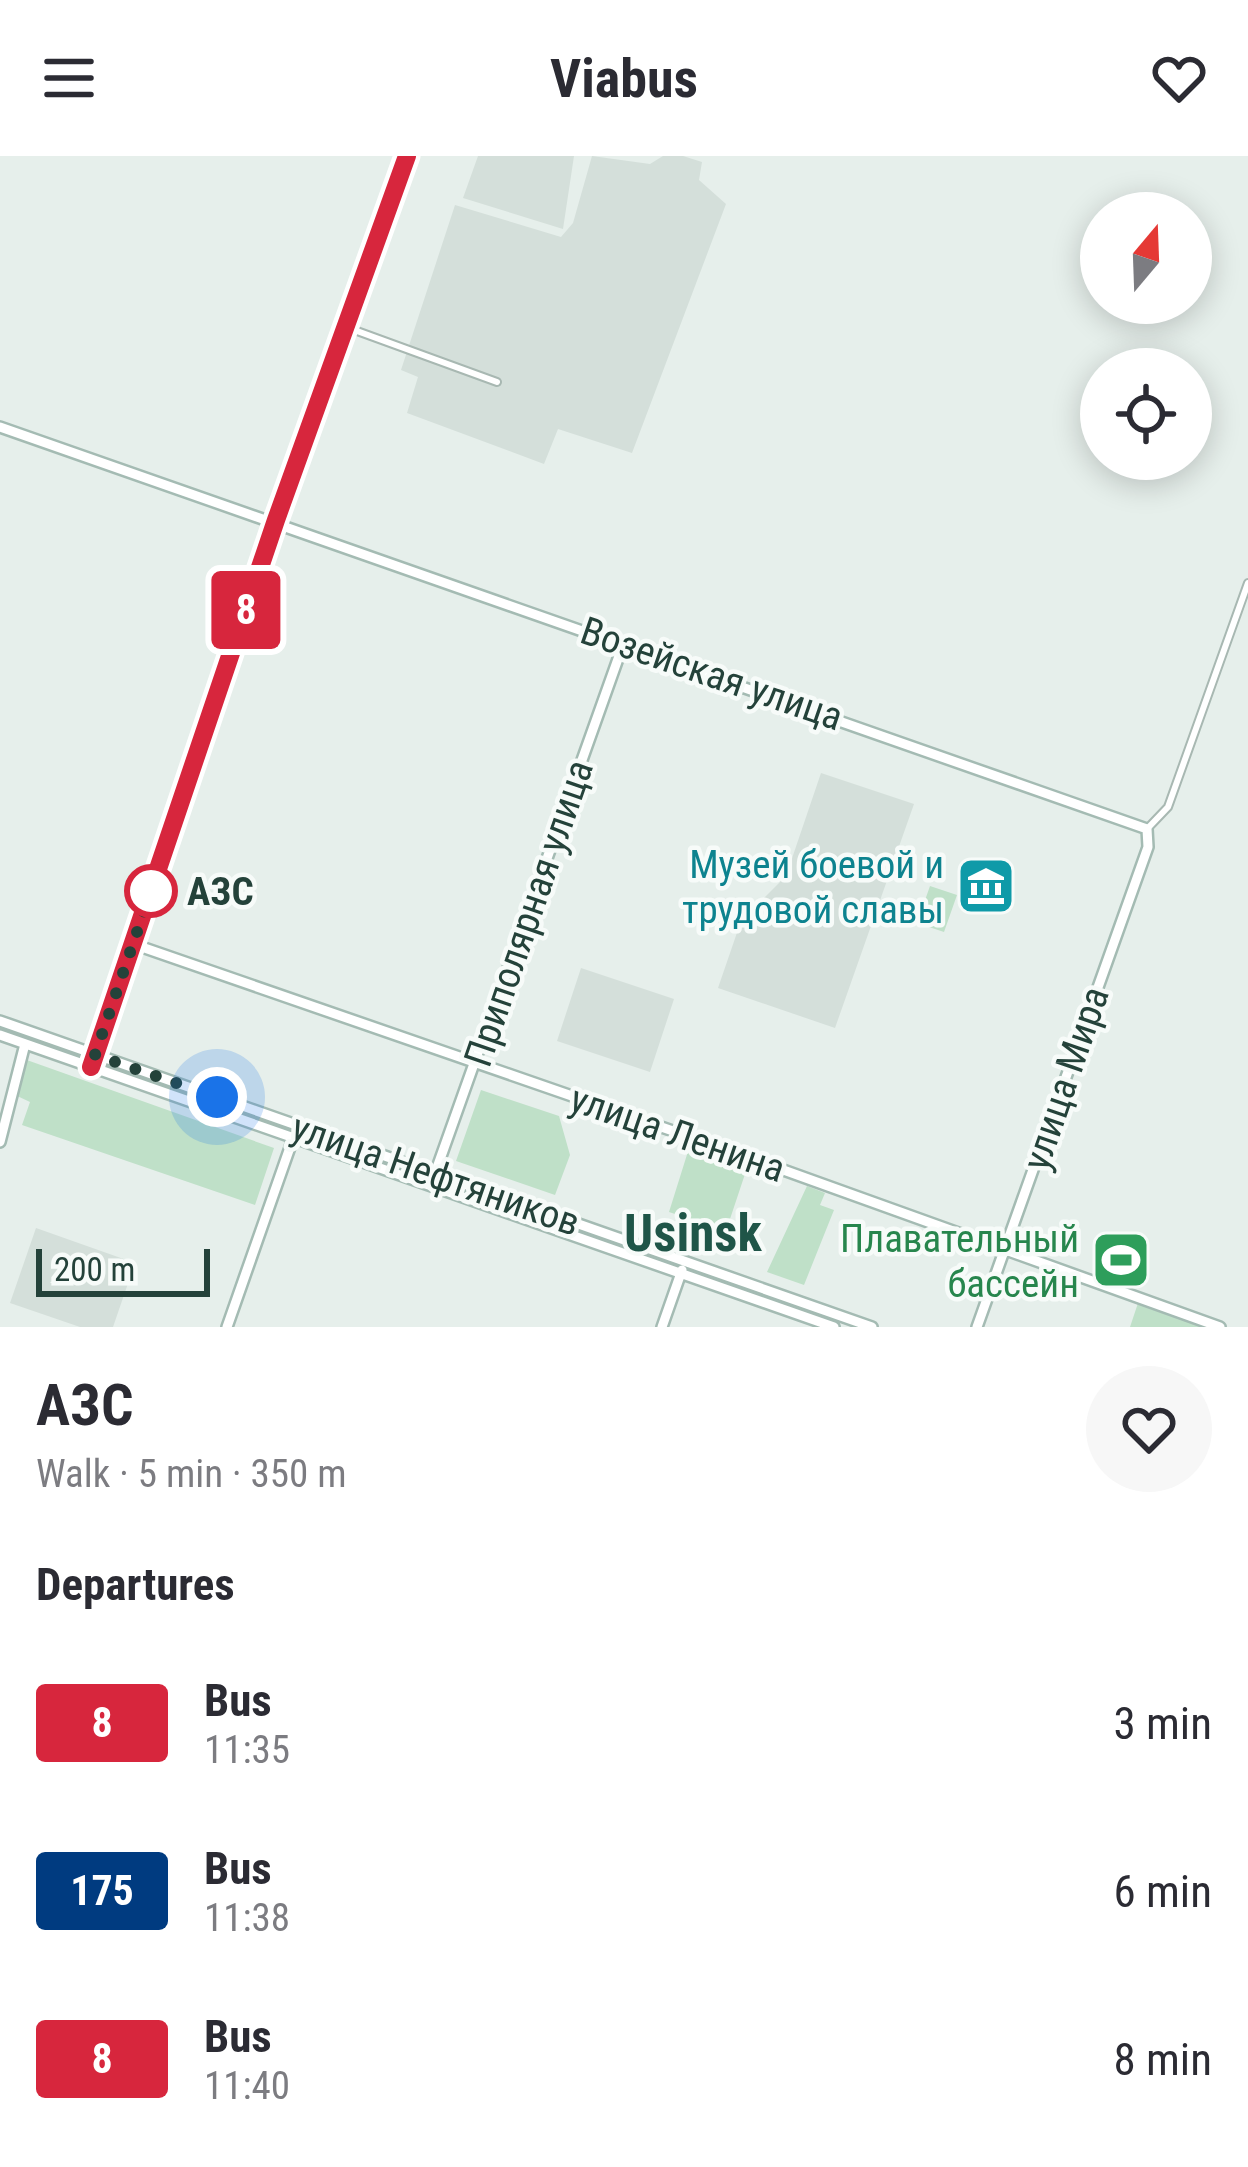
<!DOCTYPE html>
<html lang="en">
<head>
<meta charset="utf-8">
<style>
  :root { --surface:#fff; --page:#f7f7f7; --text:#2b2b33; --muted:#7c7c81 }
  body { margin:0; font-family:"Roboto Condensed",sans-serif; background:var(--page); color:var(--text); height:100vh; display:flex; flex-direction:column; font-size:45px; white-space:nowrap }
  * { box-sizing:border-box; margin:0 }
  p { font-size:39px; color:var(--muted) }
  .icon { flex:none; width:66px; height:66px; fill:none; stroke:currentColor; stroke-width:2; stroke-linecap:round; stroke-linejoin:round }
  .map { position:relative; height:1171px; overflow:hidden }
  .drawer { display:flex; flex-direction:column; background:var(--surface); flex:1 }
  .drawer>* { flex:none }
  .badge { padding:0 24px; border-radius:9px; font-size:42px; line-height:78px }
  .needle { width:78px; rotate:19deg }
  .tools { position:absolute; left:1080px; top:36px; display:grid; gap:24px }
  .tools a { display:grid; place-items:center; width:132px; height:132px; border-radius:50%; background:var(--surface); box-shadow:0 6px 30px #0003; font-size:60px }
  .scale { position:absolute; left:36px; bottom:30px; width:174px; box-sizing:border-box; padding-left:12px; border:6px solid #24423a; border-top:0; font-size:33px; line-height:42px; white-space:nowrap; color:#24423a; -webkit-text-stroke:9px #f7fbf9; paint-order:stroke }
  .you { position:absolute; width:60px; height:60px; margin:-30px; border:9px solid #fff; border-radius:50%; background:#1a73e8; box-shadow:0 0 0 18px #1a73e833 }
  .map>.badge { position:absolute; translate:-50% -50%; box-shadow:0 0 0 6px #fff }
  h2 { padding:0 36px; font-size:45px; line-height:108px }
  .round { display:grid; place-items:center; flex:none; width:126px; height:126px; border-radius:63px; background:var(--page) }
  .head { display:flex; align-items:center; justify-content:space-between; height:204px; padding:0 36px }
  h1 { font-size:57px; font-weight:700; line-height:90px }
  ul { padding:0; list-style:none }
  li { display:flex; align-items:center; gap:36px; height:168px; padding:0 36px }
  li div { flex:1 }
  li b { display:block; font-size:45px }
  li em { font-style:normal }
  li .badge { min-width:132px; font-weight:700; text-align:center }
  header { display:flex; justify-content:space-between; align-items:center; height:156px; padding:0 36px; background:var(--surface); font-size:54px; font-weight:700 }
  .map>svg:first-child { display:block }
</style>
</head>
<body>
<header><svg class="icon" aria-label="menu" viewBox="0 0 24 24"><path d="M4 6h16M4 12h16M4 18h16"/></svg>Viabus<svg class="icon" aria-label="heart" viewBox="0 0 24 24"><path d="M12 20l-8-8c-3-5 5-10 8-4 3-6 11-1 8 4z"/></svg></header>
<div class="map">
<svg width="1248" height="1171" viewBox="0 0 1248 1171">
  <rect width="100%" height="100%" fill="#e6efeb"/>
  <path fill="#d4dfda" d="M 478,0 L 574,0 L 563,73 L 463,42 Z
    M 592,0 L 650,8 L 663,0 L 683,0 L 702,6 L 699,24 L 726,48 L 632,297 L 558,273 L 544,308 L 407,257 L 418,221 L 401,214 L 455,49 L 561,81 L 573,67 Z
    M 821,617 L 914,648 L 835,872 L 718,832 L 741,765 L 786,720 Z
    M 581,812 L 674,843 L 650,916 L 557,885 Z
    M 36,1072 L 135,1107 L 113,1171 L 80,1171 L 10,1147 Z"/>
  <path fill="#bfe0c8" d="M 930,730 L 957,739 L 944,776 L 917,767 Z
    M 24,903 L 274,992 L 255,1049 L 22,969 L 30,946 L 13,938 Z
    M 127,915 L 286,970 L 285,973 L 126,918 Z
    M 481,934 L 559,960 L 570,999 L 555,1039 L 456,1005 Z
    M 690,989 L 748,1009 L 726,1075 L 669,1056 Z
    M 807,1030 L 825,1037 L 820,1049 L 834,1054 L 804,1129 L 767,1116 Z
    M 1139,1144 L 1212,1171 L 1130,1171 Z"/>
  <g fill="none" stroke-linecap="round" stroke-linejoin="round">
    <g stroke="#a8b8b2" stroke-width="10">
      <path id="street" d="M 346,171 L 497,226
        M 1147,673 L 1168,651 L 1248,427
        M 696,983 L 764,1007"/>
    </g>
    <g stroke="#a4bbb3" stroke-width="14">
      <path id="secondary" d="M 0,271 L 1147,673 L 1148,691 L 977,1171
        M 133,788 L 696,983
        M 0,865 L 872,1171
        M 0,879 L 834,1171
        M 0,986 L 25,888
        M 764,1007 L 1220,1171
        M 433,1023 L 624,486
        M 227,1171 L 294,980
        M 662,1171 L 682,1114"/>
    </g>
    <g stroke="#c2cac8" stroke-width="15">
      <path id="primary" d="M 91,911 L 276,364 L 407,0"/>
    </g>
    <use href="#street" stroke="#fff" stroke-width="6"/>
    <use href="#secondary" stroke="#fff" stroke-width="9"/>
    <use href="#primary" stroke="#6aa596" stroke-width="10"/>
  </g>
  <g fill="none" stroke-linecap="round" stroke-linejoin="round">
    <g stroke="#fff" stroke-width="27">
      <path id="line" d="M 91,911 L 276,364 L 407,0"/>
    </g>
    <use href="#line" stroke="#d7263d" stroke-width="18"/>
    <path stroke="#24423a" stroke-width="12" stroke-dasharray="0 21.6" d="M 151,735 L 95,899 L 217,941"/>
  </g>
  <defs>
    <g id="museum-square" transform="scale(3)"><rect x="-9" y="-9" width="18" height="18" rx="4" fill="#0f9aa8" stroke="#f7fbf9"/><path d="M0-6L6-3V-2H-6V-3ZM-5-1h2V3h-2ZM-1-1h2V3h-2ZM3-1h2V3H3ZM-6 4H6V6H-6Z" fill="#fff"/></g>
    <g id="stadium-square" transform="scale(3)"><rect x="-9" y="-9" width="18" height="18" rx="4" fill="#2e9e5b" stroke="#f7fbf9"/><path d="M0-5a6.5 5 0 1 0 0 10a6.5 5 0 1 0 0-10ZM-3.5-1.8h7v3.6h-7Z" fill="#fff"/></g>
  </defs>
  <g fill-rule="evenodd">
    <use href="#museum-square" x="986" y="730"/>
    <use href="#stadium-square" x="1121" y="1104"/>
  </g>
  <circle fill="#fff" stroke="#d7263d" stroke-width="6" cx="151" cy="735" r="24"/>
  <g text-anchor="middle" stroke-width="9" stroke-linejoin="round" paint-order="stroke">
    <g font-size="39" fill="#24423a" stroke="#f7fbf9">
      <text transform="translate(712 517) rotate(19)" y="14">Возейская улица</text>
      <text transform="translate(528 757) rotate(-71)" y="14">Приполярная улица</text>
      <text transform="translate(1065 922) rotate(-71)" y="14">улица Мира</text>
      <text transform="translate(678 977) rotate(19)" y="14">улица Ленина</text>
      <text transform="translate(436 1018) rotate(19)" y="14">улица Нефтяников</text>
    </g>
    <g font-size="39" fill="#0d838f" stroke="#f7fbf9" text-anchor="end">
      <text x="944" y="722">Музей боевой и<tspan x="944" dy="45">трудовой славы</tspan></text>
    </g>
    <g font-size="39" font-weight="bold" fill="#24423a" stroke="#f7fbf9" text-anchor="start">
      <text x="187" y="749">АЗС</text>
    </g>
    <g font-size="39" fill="#27864d" stroke="#f7fbf9" text-anchor="end">
      <text x="1079" y="1096">Плавательный<tspan x="1079" dy="45">бассейн</tspan></text>
    </g>
    <g font-size="51" font-weight="bold" fill="#1f5548" stroke="#f7fbf9">
      <text x="693" y="1095">Usinsk</text>
    </g>
  </g>
</svg>
<div class="tools">
<a><svg class="needle" viewBox="-14 -14 28 28"><path d="M0-13l5 13h-10z" fill="#e53935"/><path d="M0 13l5-13h-10z" fill="#7c7c81"/></svg></a>
<a><svg class="icon" aria-label="locate" viewBox="0 0 24 24"><circle cx="12" cy="12" r="6"/><path d="M12 2v4M12 18v4M2 12h4M18 12h4"/></svg></a>
</div>
<div class="scale">200 m</div>
<div class="you" style="left:217px;top:941px"></div>
<b class="badge" style="left:246px;top:454px;background:#d7263d;color:#fff">8</b>
</div>
<section class="drawer">
<div class="head"><div><h1>АЗС</h1><p>Walk · 5 min · 350 m</p></div><a class="round"><svg class="icon" aria-label="heart" viewBox="0 0 24 24"><path d="M12 20l-8-8c-3-5 5-10 8-4 3-6 11-1 8 4z"/></svg></a></div>
<h2>Departures</h2>
<ul>
<li><span class="badge" style="background:#d7263d;color:#fff">8</span><div><b>Bus</b><p>11:35</p></div><em>3 min</em></li>
<li><span class="badge" style="background:#003b80;color:#fff">175</span><div><b>Bus</b><p>11:38</p></div><em>6 min</em></li>
<li><span class="badge" style="background:#d7263d;color:#fff">8</span><div><b>Bus</b><p>11:40</p></div><em>8 min</em></li>
</ul>
</section>
</body>
</html>
